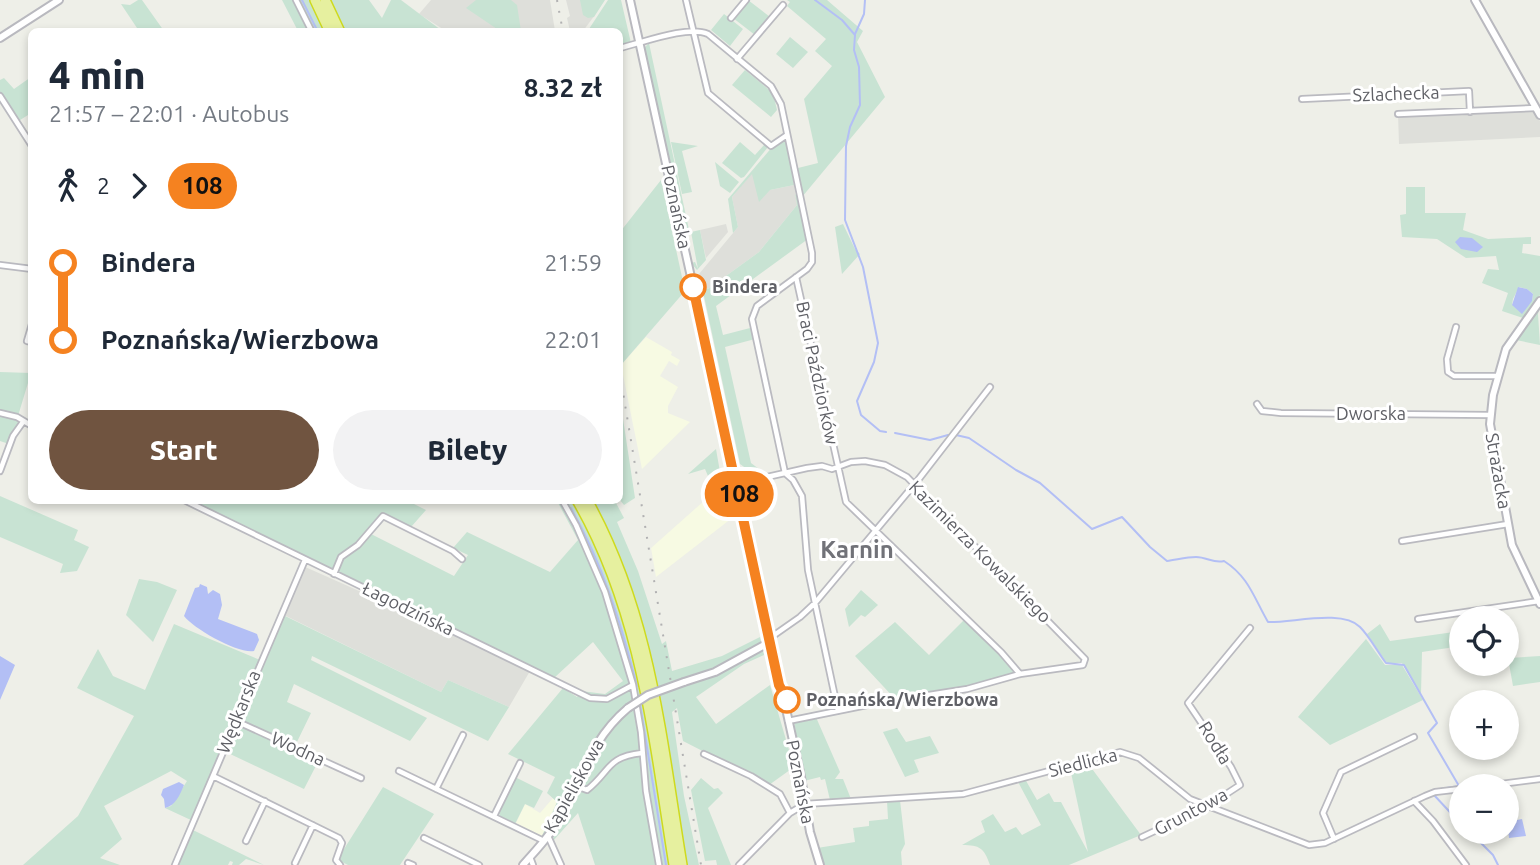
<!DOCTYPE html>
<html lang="pl">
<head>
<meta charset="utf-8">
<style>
  :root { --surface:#fff; --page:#f2f2f3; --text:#1f2937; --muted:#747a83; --accent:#705440 }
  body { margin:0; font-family:Ubuntu,sans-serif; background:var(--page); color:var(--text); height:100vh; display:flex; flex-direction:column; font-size:26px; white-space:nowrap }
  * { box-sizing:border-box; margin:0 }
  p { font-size:23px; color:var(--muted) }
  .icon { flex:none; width:38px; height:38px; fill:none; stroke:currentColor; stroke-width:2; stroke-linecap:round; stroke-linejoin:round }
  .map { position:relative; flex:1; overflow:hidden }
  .sheet { position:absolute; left:28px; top:28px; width:595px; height:476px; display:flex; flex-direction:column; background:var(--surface); border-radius:10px; box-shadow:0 4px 10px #0003 }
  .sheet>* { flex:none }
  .badge { padding:0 14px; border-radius:23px; font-size:24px; line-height:46px }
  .buttons { position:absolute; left:1449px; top:606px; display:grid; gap:14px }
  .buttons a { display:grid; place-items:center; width:70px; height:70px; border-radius:50%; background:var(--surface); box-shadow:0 4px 10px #0003; font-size:35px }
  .map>.badge { position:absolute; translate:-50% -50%; box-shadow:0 0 0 4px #fff }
  .legs { display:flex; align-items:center; gap:10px; height:77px; padding:0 21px; font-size:23px }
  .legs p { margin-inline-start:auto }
  .head { display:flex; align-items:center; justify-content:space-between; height:119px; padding:0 21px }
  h1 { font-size:38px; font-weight:800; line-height:52px }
  .cta { display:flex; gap:14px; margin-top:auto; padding:14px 21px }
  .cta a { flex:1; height:80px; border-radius:42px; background:var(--accent); color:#fff; font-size:28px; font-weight:800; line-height:80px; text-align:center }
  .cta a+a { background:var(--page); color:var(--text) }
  ul { padding:0 21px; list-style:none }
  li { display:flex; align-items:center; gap:24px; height:77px; font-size:26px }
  li i { display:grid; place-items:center; width:10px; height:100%; margin:0 9px; background:currentColor }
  li i::after { content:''; width:18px; height:18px; margin:-9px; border:5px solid; border-radius:50%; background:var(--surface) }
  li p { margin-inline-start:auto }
  li:first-child i { background:linear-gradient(#0000 50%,currentColor 0) }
  li:last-child i { background:linear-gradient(currentColor 50%,#0000 0) }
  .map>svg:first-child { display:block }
</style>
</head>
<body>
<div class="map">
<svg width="1540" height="865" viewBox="0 0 1540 865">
  <rect width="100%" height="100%" fill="#eeefe8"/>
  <path fill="#f7fae3" d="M 646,337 L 672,352 L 671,355 L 680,360 L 677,366 L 669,361 L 660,376 L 678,387 L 668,406 L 668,413 L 690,422 L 642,469 L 621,365 Z
    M 729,487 L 736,515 L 656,577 L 651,548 L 714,492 Z
    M 553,798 L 557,802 L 542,836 L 516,823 L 525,804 L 540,813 Z"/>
  <path fill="#dedfda" d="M 431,0 L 550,0 L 555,31 L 446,31 L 419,14 Z
    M 566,0 L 585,0 L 595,15 L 583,31 L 570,31 L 567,18 L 570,16 Z
    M 1532,107 L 1540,121 L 1540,137 L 1399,144 L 1398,114 Z
    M 752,173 L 770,190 L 794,185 L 797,205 L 759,252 L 708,289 L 702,287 L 699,274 L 738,227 L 732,197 Z
    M 726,224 L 728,232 L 706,258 L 700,230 Z
    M 303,566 L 404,611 L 530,671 L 509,707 L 448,680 L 441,692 L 282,614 Z"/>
  <path fill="#c8e3d3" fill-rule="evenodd" d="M 138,0 L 142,0 L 164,31 L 139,31 L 121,4 L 130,5 Z
    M 282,0 L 369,0 L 382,18 L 391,0 L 401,0 L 441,30 L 446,31 L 298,31 Z
    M 476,0 L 511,0 L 517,5 L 521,31 L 500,31 L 466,8 Z
    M 580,0 L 605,0 L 594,17 L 588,18 L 583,15 Z
    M 608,0 L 621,0 L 631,43 L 620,46 L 620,32 L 587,32 Z
    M 748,0 L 770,17 L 755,35 L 733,18 Z
    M 787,0 L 827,0 L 863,31 L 857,42 L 885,97 L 802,197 L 798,168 L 818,163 L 804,99 L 832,66 L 815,51 L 826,39 L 787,6 L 790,2 Z
    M 724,14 L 743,29 L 730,46 L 711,30 Z
    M 790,37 L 808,52 L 793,68 L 776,54 Z
    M 649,43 L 689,230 L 687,235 L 683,227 L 644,48 Z
    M 745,70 L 773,93 L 777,110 L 771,117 L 732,85 Z
    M 31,77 L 31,119 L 28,115 L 17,122 L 0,96 L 0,80 L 4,78 L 14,89 Z
    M 786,139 L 794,185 L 770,190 L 759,202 L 752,174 L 732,197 L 738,227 L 733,233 L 728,199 L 773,146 Z
    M 671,142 L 698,146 L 682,151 L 692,192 L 682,194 Z
    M 740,142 L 755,155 L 765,144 L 768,147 L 744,177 L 741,178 L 722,163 Z
    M 715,162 L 739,182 L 730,193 L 720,186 Z
    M 661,180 L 685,291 L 621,365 L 620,232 Z
    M 1406,187 L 1425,187 L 1425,213 L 1466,213 L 1463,230 L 1488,239 L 1531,237 L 1531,244 L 1523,244 L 1522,253 L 1540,256 L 1540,295 L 1523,318 L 1502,311 L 1508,293 L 1482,283 L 1488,269 L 1499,270 L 1496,256 L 1466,258 L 1437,239 L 1402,237 L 1400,215 L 1406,214 ZM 1519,287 L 1527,289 L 1533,294 L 1532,301 L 1512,305 L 1513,299 Z
    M 795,194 L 799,199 L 808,239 L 716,306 L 723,335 L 754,327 L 755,339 L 725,347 L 751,463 L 767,475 L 758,477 L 740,464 L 702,287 L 708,289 L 759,252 L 797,205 Z
    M 843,224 L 855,249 L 860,254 L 842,274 L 835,227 Z
    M 700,230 L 706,260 L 697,270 L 691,263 L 695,262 L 698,269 L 691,232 Z
    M 1540,305 L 1538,314 L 1540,345 L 1516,340 Z
    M 0,372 L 31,373 L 18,416 L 18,423 L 9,444 L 0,441 Z
    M 620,399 L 635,498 L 624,505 L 620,500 Z
    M 716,449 L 720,472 L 708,476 L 705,469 L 688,474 Z
    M 0,496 L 78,530 L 74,540 L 89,547 L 77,571 L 60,573 L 63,564 L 0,537 Z
    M 189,501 L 408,501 L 426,510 L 411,527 L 387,517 L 371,534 L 454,576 L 468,555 L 453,548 L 467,532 L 550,572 L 578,540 L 557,501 L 609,501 L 611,503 L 615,501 L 624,518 L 617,522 L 638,571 L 662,644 L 666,641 L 672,671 L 722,656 L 760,637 L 764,655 L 744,664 L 696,697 L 716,724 L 770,685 L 794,767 L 769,785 L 683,741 L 677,708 L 672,712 L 684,796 L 699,865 L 595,865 L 578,813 L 553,841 L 554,826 L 544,836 L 542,836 L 557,802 L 547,793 L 555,777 L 508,754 L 563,688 L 577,697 L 581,691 L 605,694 L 623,681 L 593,642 L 554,678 Z
    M 139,579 L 157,582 L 177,590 L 153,642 L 126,615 Z
    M 861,590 L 878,605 L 865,617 L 861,615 L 849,627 L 845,609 Z
    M 281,614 L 441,692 L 448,680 L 509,707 L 488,741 L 312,656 L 311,660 L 427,718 L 410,741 L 294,684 L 287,702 L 311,713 L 295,746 L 320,758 L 304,789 L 228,753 L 215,762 L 193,821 L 165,808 L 171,806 L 187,781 L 171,771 L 104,806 L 122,839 L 100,858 L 120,865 L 23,865 L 78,816 L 134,716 L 77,688 L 98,649 L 113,676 L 145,690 L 174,624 L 260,660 Z
    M 966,618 L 1025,676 L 954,691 L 896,700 L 855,656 L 895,622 L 929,655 Z
    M 1380,624 L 1390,641 L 1461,631 L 1461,646 L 1422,652 L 1421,694 L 1402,663 L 1387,663 L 1367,634 Z
    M 1366,639 L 1385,665 L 1402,665 L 1423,700 L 1330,745 L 1298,717 Z
    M 1540,656 L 1540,682 L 1513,686 L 1508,658 Z
    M 815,715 L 840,772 L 835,779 L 843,779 L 851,799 L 830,800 L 825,779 L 821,780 L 820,777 L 804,781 L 794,721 Z
    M 897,728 L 906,742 L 930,736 L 939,753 L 914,760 L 919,772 L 905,777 L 883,732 Z
    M 1087,762 L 1141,835 L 1069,865 L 990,865 C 984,848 980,845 962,845 L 985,832 L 981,821 L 993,814 L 1005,832 L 1016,827 L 1022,835 L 1041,825 L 1017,780 L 1025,779 L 1037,800 L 1049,793 L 1054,802 L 1061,802 L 1088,852 L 1070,768 Z
    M 515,777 L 543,791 L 534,808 L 525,804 L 515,824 L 501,818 L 498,811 Z
    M 701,778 L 714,789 L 718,788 L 723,793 L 708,808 L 731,865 L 717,865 L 716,860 L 705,861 L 691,790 Z
    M 383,787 L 434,814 L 400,865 L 348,865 L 340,861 L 339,857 Z
    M 900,800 L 905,844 L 901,852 L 902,865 L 825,865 L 817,848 L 855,842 L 853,828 L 869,826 L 869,821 L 888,819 L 887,801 Z
    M 189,830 L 195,831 L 264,865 L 246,859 L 239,865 L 232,865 L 233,862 L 230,861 L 228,865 L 174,865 Z"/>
  <path fill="#b3bff5" d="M 1460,237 L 1472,238 L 1483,247 L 1477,252 L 1461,249 L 1455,242 Z
    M 1518,287 L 1527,289 L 1533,294 L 1532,301 L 1522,314 L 1512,305 Z
    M 200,584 L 207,587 L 208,594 L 213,590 L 220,594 L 222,605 L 218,619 L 257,634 L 259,640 L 254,651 C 238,654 194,629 184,616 L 195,588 L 199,587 Z
    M 0,656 L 15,665 L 0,700 Z
    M 179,782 L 184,785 C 180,795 175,806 165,808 L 164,799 L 161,795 L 163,789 Z
    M 1522,819 L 1526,836 L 1509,838 L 1507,822 Z"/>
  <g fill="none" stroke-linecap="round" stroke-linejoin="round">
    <path stroke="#b3bff5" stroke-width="2" d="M 302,0 L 318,32
      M 815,0 L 842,20 L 855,35 L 854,50 L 859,67 L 860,105 L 850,127 L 846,146 L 845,220 L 863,267 L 878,343 L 874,362 L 857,401 L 861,415 L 880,431 L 886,432
      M 855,34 L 864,14 L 865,0
      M 895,433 L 930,440 L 948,435
      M 956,435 L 969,438 L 1016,470 L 1040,483 L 1092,529 L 1122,517 L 1150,547 L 1167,561 C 1176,560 1186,557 1196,557 C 1207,557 1214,564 1224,561 C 1249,577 1254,598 1268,622 C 1292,623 1342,609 1360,627 C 1370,637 1377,651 1386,663 L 1404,665 L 1437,723 L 1428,733 L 1459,786 L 1434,790 L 1434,795 L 1461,824
      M 571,508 C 603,565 621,623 637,686
      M 640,704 L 666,865
      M 1469,831 L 1493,855 L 1498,865"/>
    <g stroke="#babac0" stroke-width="8">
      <path id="street" d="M 296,0 L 312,32
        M 686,0 L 708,93 L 771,146 L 787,135
        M 731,18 L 746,0
        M 620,48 C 642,43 687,25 708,34 L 771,86 L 781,104 L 812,253 L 812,262 L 807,269 L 757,306 L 752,319 L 785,473 L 793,480 L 802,496 L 808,570 L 838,711
        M 737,59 L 783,5
        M 0,96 L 32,146
        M 1302,99 L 1469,91 L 1470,112
        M 1398,114 L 1536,108
        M 0,265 L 32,269
        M 796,277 L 846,502 L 1001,652 L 1020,674
        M 32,324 L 27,341 L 32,342
        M 1456,327 L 1447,359 L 1448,372 L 1454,376 L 1498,376
        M 1257,404 L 1262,411 L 1281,413 L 1490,415
        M 0,413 L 17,417 L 32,426
        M 0,471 L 13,436 L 23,422
        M 736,484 L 807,468 L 822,466 L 832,469 L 851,462 L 865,461 L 885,465 L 907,477 L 1085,659 L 1083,665 L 1020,674 L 967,689 L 872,704 L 788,721
        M 184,500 L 590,698 L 607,699 L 633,685
        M 562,500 L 576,525 L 605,592 L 633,685 L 641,732 L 646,791 L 659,865
        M 1402,541 L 1508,524
        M 334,574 L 341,557 L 358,545 L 383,516 L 453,551 L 462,559
        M 1418,619 L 1539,601
        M 770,638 L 800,617 L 815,603 L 918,480 L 990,387
        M 236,721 L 361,778
        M 704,754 L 751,776 L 780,794 L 790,813
        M 399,771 L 544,841
        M 213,776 L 339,838 L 342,843 L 336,860 L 340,865
        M 576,786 L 587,790 C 611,771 606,757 642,753
        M 1485,786 L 1540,779
        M 436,789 L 463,735
        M 1414,801 L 1433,821 L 1466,865
        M 494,816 L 520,763
        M 548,836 L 561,865
        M 1142,837 L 1208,806 L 1240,785 L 1231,767 L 1188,703 L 1250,628
        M 424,838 L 479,865
        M 1334,839 L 1323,813 L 1341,772 L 1414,737
        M 246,841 L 265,801
        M 530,857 L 533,865
        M 295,863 L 313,825
        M 408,863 L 413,865
        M 175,865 L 305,560
        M 739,865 L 790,813 L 805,804 L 963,794 L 1120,752 L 1139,758 L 1190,799 L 1309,845 L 1325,843 L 1425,796 L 1435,792 L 1461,789"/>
    </g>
    <g stroke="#b9b9bf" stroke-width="10">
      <path id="secondary" d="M 630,0 L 801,777 L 810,832 L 820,865
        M 1475,0 L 1540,115
        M 0,38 L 59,0
        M 1540,301 L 1506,349 L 1493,395 L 1490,424 L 1512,545 L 1540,604
        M 684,682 L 715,672 L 770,642
        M 523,865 C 536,850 551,835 560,818 C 582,778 591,739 628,708"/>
    </g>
    <g stroke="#ceda1e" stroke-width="12">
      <path id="highway" d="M 315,0 L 330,32
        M 325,0 L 340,32
        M 577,500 C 642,612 654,741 674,865
        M 587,500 C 651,615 661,738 682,865"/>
    </g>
    <use href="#street" stroke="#fff" stroke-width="4.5"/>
    <use href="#secondary" stroke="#fff" stroke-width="6"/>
    <use href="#highway" stroke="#e6f09f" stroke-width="9"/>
    <path stroke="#b1b1b2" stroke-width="2" stroke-dasharray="2 9" stroke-linecap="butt" d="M 557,0 L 563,32
      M 620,374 L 701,865"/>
    <g stroke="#b9b9bf" stroke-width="10" stroke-linecap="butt">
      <path id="secondary-bridge" d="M 628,708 L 648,695 L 684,682"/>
    </g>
    <use href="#secondary-bridge" stroke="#fff" stroke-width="6"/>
  </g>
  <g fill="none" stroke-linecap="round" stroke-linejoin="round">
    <g stroke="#fff" stroke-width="16">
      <path id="line-1" d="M 693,287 L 779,685 L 787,700"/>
    </g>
    <use href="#line-1" stroke="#f58220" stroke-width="10"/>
  </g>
  <g fill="#fff" stroke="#f58220" stroke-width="3.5">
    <circle cx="693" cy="287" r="12"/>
    <circle cx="787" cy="700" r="12"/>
  </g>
  <g text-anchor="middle" stroke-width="6" stroke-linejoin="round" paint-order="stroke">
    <g font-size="18" fill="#5f6066" stroke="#fff">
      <text transform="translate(1396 94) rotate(-2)" y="6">Szlachecka</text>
      <text transform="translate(676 207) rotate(78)" y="6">Poznańska</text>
      <text transform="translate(817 373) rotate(78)" y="6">Braci Paździorków</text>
      <text x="1371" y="420">Dworska</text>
      <text transform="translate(1498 471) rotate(80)" y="6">Strażacka</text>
      <text transform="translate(980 552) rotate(45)" y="6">Kazimierza Kowalskiego</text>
      <text transform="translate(408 609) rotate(26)" y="6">Łagodzińska</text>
      <text transform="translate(239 712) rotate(-68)" y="6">Wędkarska</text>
      <text transform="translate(1215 743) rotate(58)" y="6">Rodła</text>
      <text transform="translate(298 749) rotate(25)" y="6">Wodna</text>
      <text transform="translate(1083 763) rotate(-14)" y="6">Siedlicka</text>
      <text transform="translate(800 782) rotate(79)" y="6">Poznańska</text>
      <text transform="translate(574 786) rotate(-61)" y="6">Kąpieliskowa</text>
      <text transform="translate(1191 812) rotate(-28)" y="6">Gruntowa</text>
    </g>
    <g font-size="18" font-weight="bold" fill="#5f6066" stroke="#fff" text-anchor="start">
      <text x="712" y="293">Bindera</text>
      <text x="806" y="706">Poznańska/Wierzbowa</text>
    </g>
    <g font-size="24" font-weight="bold" fill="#717278" stroke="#fff">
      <text x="857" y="558">Karnin</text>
    </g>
  </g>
</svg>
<div class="buttons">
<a><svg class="icon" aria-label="locate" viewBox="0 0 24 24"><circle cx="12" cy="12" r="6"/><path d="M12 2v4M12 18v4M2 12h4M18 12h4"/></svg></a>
<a>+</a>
<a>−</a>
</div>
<b class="badge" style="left:739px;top:494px;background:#f58220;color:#111">108</b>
<section class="sheet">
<div class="head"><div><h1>4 min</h1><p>21:57 – 22:01 · Autobus</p></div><b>8.32 zł</b></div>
<div class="legs"><svg class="icon" aria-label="walk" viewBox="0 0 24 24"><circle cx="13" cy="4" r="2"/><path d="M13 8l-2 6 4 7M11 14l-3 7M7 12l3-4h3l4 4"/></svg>2<svg class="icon" aria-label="forward" viewBox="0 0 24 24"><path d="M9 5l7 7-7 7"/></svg><b class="badge" style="background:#f58220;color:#111">108</b></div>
<ul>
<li><i style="color:#f58220"></i><b>Bindera</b><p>21:59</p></li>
<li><i style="color:#f58220"></i><b>Poznańska/Wierzbowa</b><p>22:01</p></li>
</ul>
<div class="cta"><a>Start</a><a>Bilety</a></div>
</section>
</div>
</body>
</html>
